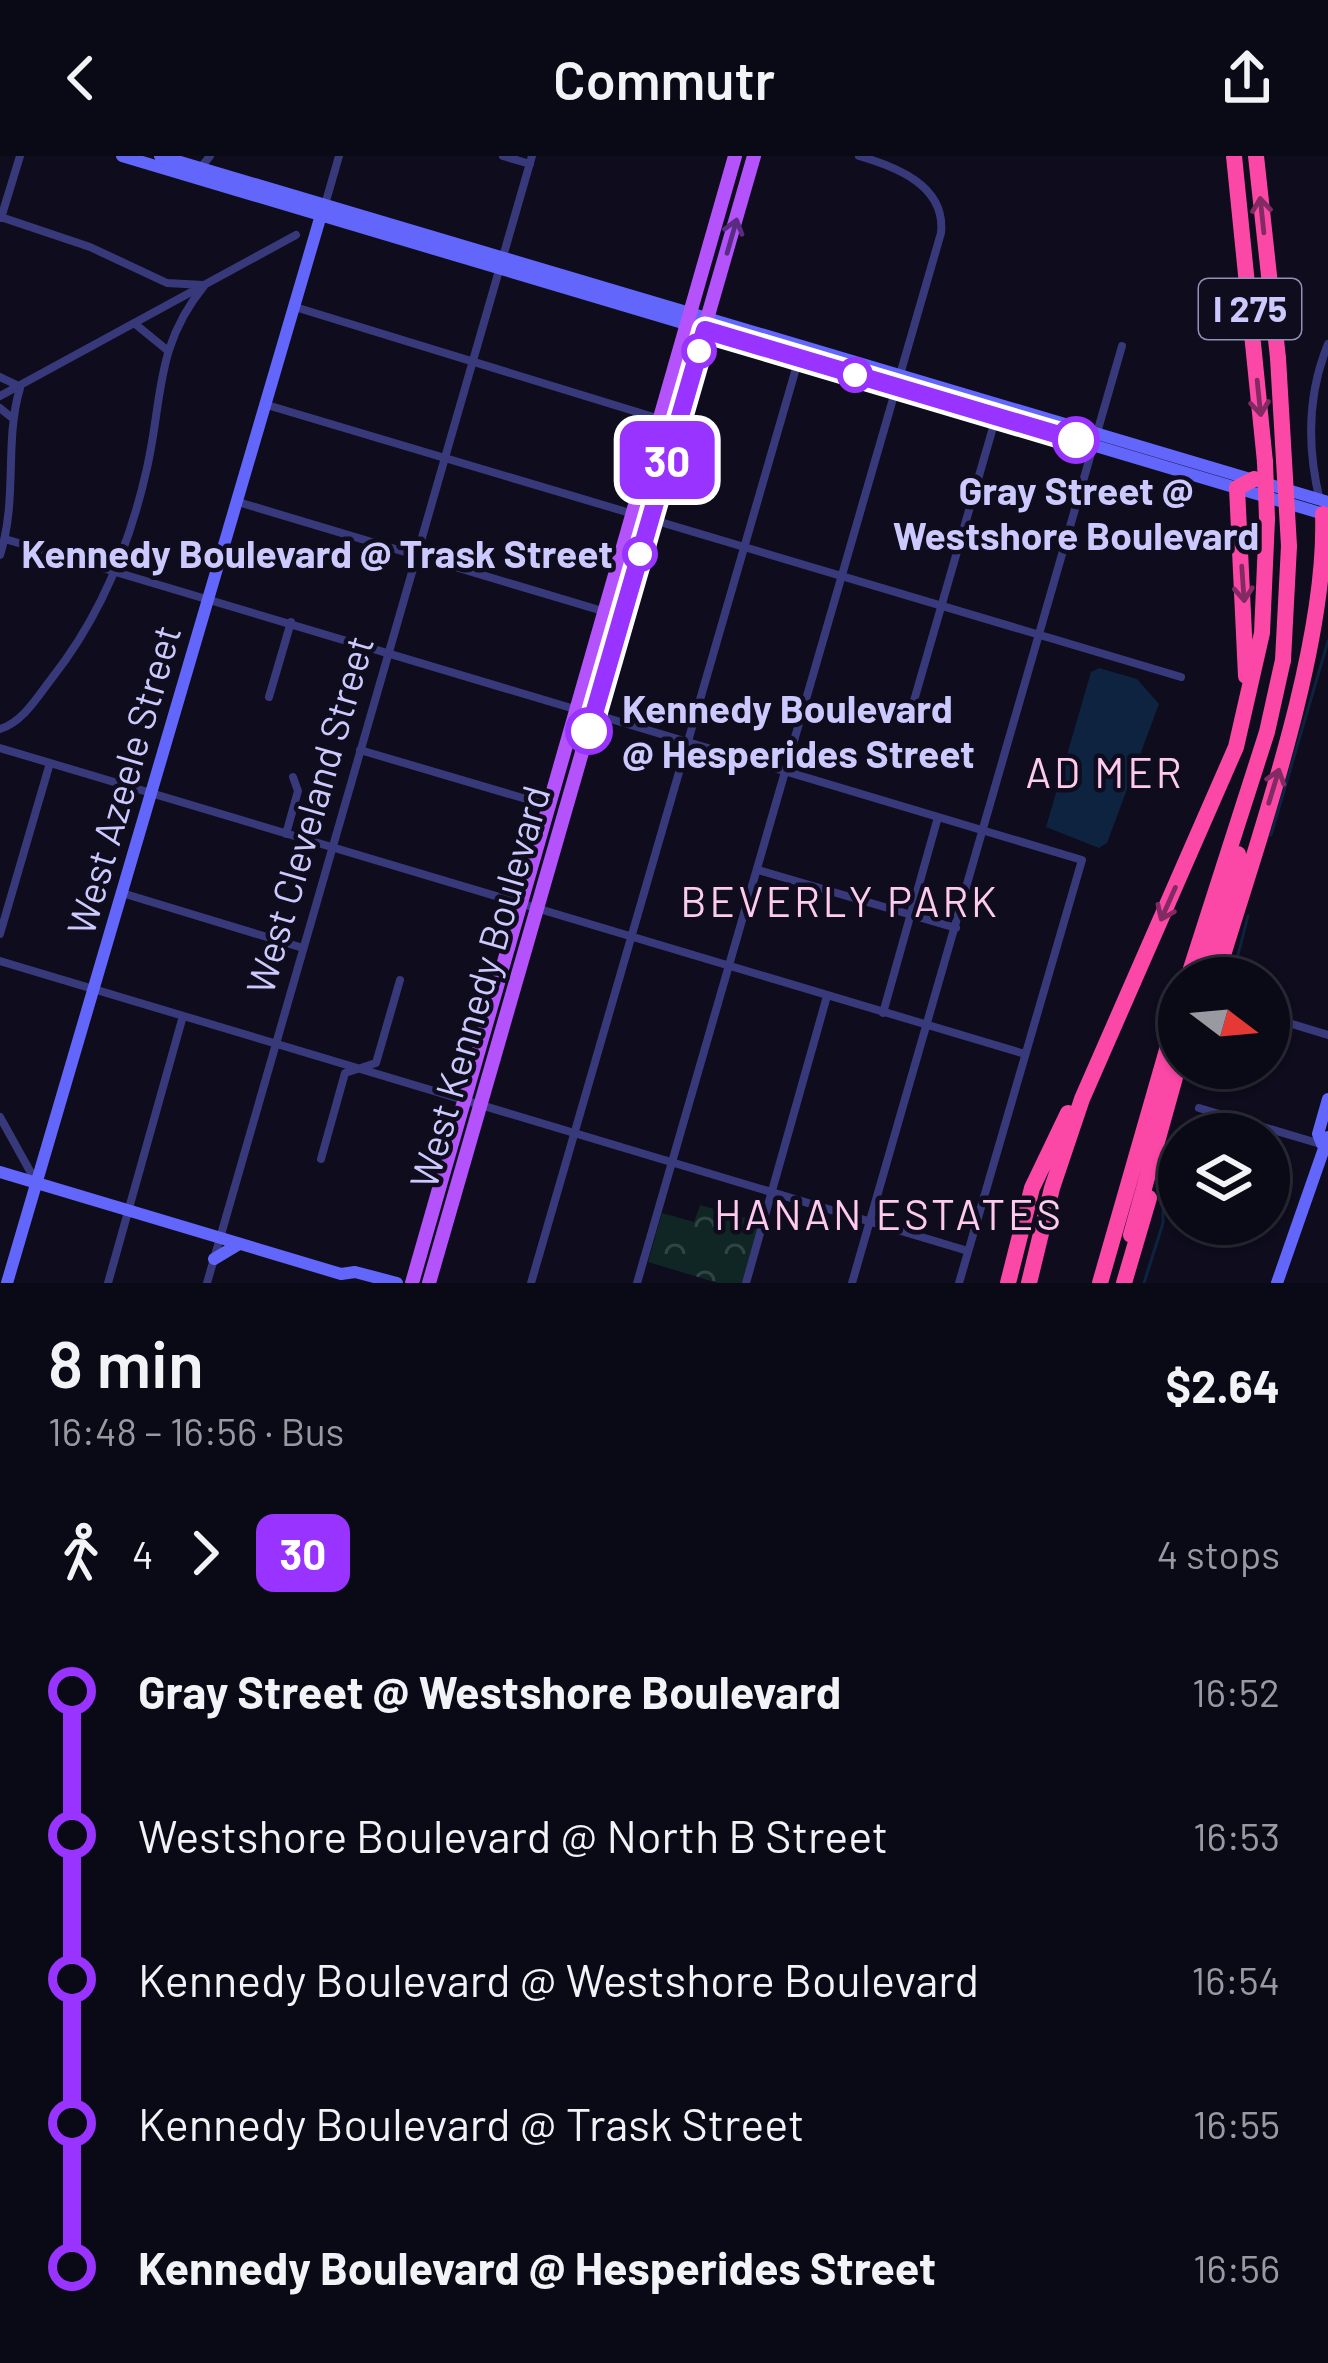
<!DOCTYPE html>
<html lang="en">
<head>
<meta charset="utf-8">
<style>
  :root { --surface:#0a0916; --page:#181723; --text:#f1f3f6; --muted:#999aa1; --line:#2a2a35 }
  body { margin:0; font-family:Barlow,sans-serif; background:var(--page); color:var(--text); height:100vh; display:flex; flex-direction:column; font-size:45px; white-space:nowrap }
  * { box-sizing:border-box; margin:0 }
  p { font-size:39px; color:var(--muted) }
  .icon { flex:none; width:66px; height:66px; fill:none; stroke:currentColor; stroke-width:2; stroke-linecap:round; stroke-linejoin:round }
  .map { position:relative; height:1127px; overflow:hidden }
  .sheet { display:flex; flex-direction:column; background:var(--surface); flex:1 }
  .sheet>* { flex:none }
  .badge { padding:0 24px; border-radius:18px; font-size:42px; line-height:78px }
  .needle { width:78px; rotate:106deg }
  .buttons { position:absolute; left:1158px; top:801px; display:grid; gap:24px }
  .buttons a { display:grid; place-items:center; width:132px; height:132px; border-radius:50%; background:var(--surface); box-shadow:0 3px 9px #0004,0 0 0 3px var(--line); font-size:60px }
  .map>.badge { position:absolute; translate:-50% -50%; box-shadow:0 0 0 6px #fff }
  .legs { display:flex; align-items:center; gap:18px; height:132px; padding:0 48px; font-size:39px }
  .legs p { margin-inline-start:auto }
  .headline { display:flex; align-items:center; justify-content:space-between; height:204px; padding:0 48px }
  h1 { font-size:66px; font-weight:600; line-height:90px }
  ul { padding:0 48px; list-style:none }
  li { display:flex; align-items:center; gap:42px; height:144px; font-size:45px }
  li i { display:grid; place-items:center; width:18px; height:100%; margin:0 15px; background:currentColor }
  li i::after { content:''; width:30px; height:30px; margin:-15px; border:9px solid; border-radius:50%; background:var(--surface) }
  li p { margin-inline-start:auto }
  li:first-child i { background:linear-gradient(#0000 50%,currentColor 0) }
  li:last-child i { background:linear-gradient(currentColor 50%,#0000 0) }
  header { display:flex; justify-content:space-between; align-items:center; height:156px; padding:0 48px; background:var(--surface); font-size:54px; font-weight:600 }
  .map>svg:first-child { display:block }
</style>
</head>
<body>
<header><svg class="icon" aria-label="back" viewBox="0 0 24 24"><path d="M15 5l-7 7 7 7"/></svg>Commutr<svg class="icon" aria-label="share" viewBox="0 0 24 24"><path d="M12 15V3M7 8l5-5 5 5M5 13v7h14v-7"/></svg></header>
<div class="map">
<svg width="1328" height="1127" viewBox="0 0 1328 1127">
  <defs>
    <pattern id="park-crowns" width="20" height="18" patternUnits="userSpaceOnUse" patternTransform="scale(3)"><rect width="20" height="18" fill="#0f2624"/><path d="M2 6a3 3 0 1 1 6 0M12 15a3 3 0 1 1 6 0" fill="none" stroke="#314445"/></pattern>
  </defs>
  <rect width="100%" height="100%" fill="#0e0c1d"/>
  <path fill="url(#park-crowns)" d="M 700,1049 L 760,1066 L 742,1127 L 718,1127 L 648,1106 L 662,1057 L 694,1066 Z"/>
  <path fill="#0d2340" d="M 1099,512 L 1137,523 L 1159,548 L 1107,687 L 1099,692 L 1046,671 L 1091,516 Z"/>
  <g fill="none" stroke-linecap="round" stroke-linejoin="round">
    <path stroke="#0d2340" stroke-width="3" d="M 1271,679 L 1328,485
      M 1232,822 L 1248,760
      M 1144,1127 L 1163,1067 L 1163,1049"/>
    <path stroke="#38397b" stroke-width="8" d="M 503,0 L 530,8
      M 198,15 L 210,0
      M 324,52 L 339,0
      M 1,61 L 90,91 L 167,127 L 203,129
      M 1,62 L 20,0
      M 295,151 L 660,263
      M 134,167 L 167,194
      M 0,221 L 19,230
      M 0,240 L 296,79
      M 267,249 L 1181,521
      M 0,252 L 11,261
      M 1320,345 C 1307,292 1307,239 1328,188
      M 238,346 L 606,456
      M 5,383 L 578,554
      M 0,399 C 18,343 4,286 20,232
      M 269,541 L 291,466
      M 913,548 L 996,261
      M 594,558 L 1082,704 L 959,1127
      M 0,573 C 23,566 38,540 52,522 C 100,461 130,388 147,312 C 163,241 155,190 204,130
      M 0,592 L 1025,898
      M 360,594 L 550,650
      M 286,678 L 298,635 L 293,621
      M 758,714 L 956,772
      M 122,737 L 303,792
      M 0,778 L 50,607
      M 0,805 L 968,1095
      M 883,857 L 938,661
      M 1269,861 L 1328,879
      M 1199,952 L 1324,989
      M 0,961 L 36,1026
      M 321,1003 L 345,917 L 376,907 L 400,824
      M 108,1127 L 183,860
      M 207,1127 L 532,0
      M 531,1127 L 799,202
      M 637,1127 L 941,77 C 946,30 897,11 859,0
      M 746,1127 L 827,840
      M 852,1127 L 1122,190"/>
    <path stroke="#6266fb" stroke-width="12" d="M 122,0 L 1327,359
      M 160,0 L 1328,346
      M 1322,988 L 1318,978 L 1328,943
      M 0,1016 L 341,1118 L 355,1116 L 397,1127
      M 214,1103 L 239,1088
      M 7,1127 L 321,59
      M 1277,1127 L 1328,981"/>
    <path stroke="#b453fb" stroke-width="14" d="M 412,1127 L 735,0
      M 429,1127 L 754,0"/>
    <path stroke="#fb47a6" stroke-width="16" d="M 1234,0 L 1265,306
      M 1256,0 L 1278,202
      M 1246,520 L 1237,332 L 1254,323
      M 1188,822 L 1267,576 L 1283,504
      M 1204,822 L 1238,698
      M 1216,822 C 1255,692 1328,491 1323,358
      M 1131,1079 L 1179,907
      M 1008,1127 L 1032,1032 L 1068,957
      M 1029,1127 L 1052,1032 L 1082,943 L 1236,591 L 1262,477 L 1267,363
      M 1100,1127 L 1179,852"/>
    <path stroke="#fb47a6" stroke-width="16" d="M 1278,202 L 1289,390 L 1283,504
      M 1265,306 L 1267,363
      M 1124,1127 L 1149,1042"/>
  </g>
  <defs><path id="oneway-shaft" d="M-6 0H5M1.5-3L5.5 0L1.5 3" fill="none" stroke-width="1.6" stroke-linecap="round" stroke-linejoin="round" transform="scale(3)"/></defs>
  <g stroke="#842a62">
    <use href="#oneway-shaft" transform="translate(1262 59) rotate(-96)"/>
    <use href="#oneway-shaft" transform="translate(1259 242) rotate(84)"/>
    <use href="#oneway-shaft" transform="translate(1243 428) rotate(86)"/>
    <use href="#oneway-shaft" transform="translate(1274 630) rotate(-73)"/>
    <use href="#oneway-shaft" transform="translate(1168 748) rotate(114)"/>
  </g>
  <use stroke="#592c81" href="#oneway-shaft" transform="translate(732 80) rotate(-74)"/>
  <g fill="none" stroke-linecap="round" stroke-linejoin="round">
    <g stroke="#fff" stroke-width="27">
      <path id="line-1" d="M 589,575 L 705,174 L 1076,284"/>
    </g>
    <use href="#line-1" stroke="#93f" stroke-width="18"/>
  </g>
  <g fill="#fff" stroke="#93f" stroke-width="6">
    <circle cx="699" cy="195" r="15"/>
    <circle cx="855" cy="219" r="15"/>
    <circle cx="1076" cy="284" r="21"/>
    <circle cx="640" cy="398" r="15"/>
    <circle cx="589" cy="575" r="21"/>
  </g>
  <g text-anchor="middle" stroke-width="9" stroke-linejoin="round" paint-order="stroke">
    <rect fill="#0e0c1d" stroke="#9390ba" stroke-width="3" x="1199" y="123" width="102" height="60" rx="9"/>
    <g font-size="36" font-weight="bold" fill="#ccc9fe">
      <text x="1250" y="166">I 275</text>
    </g>
    <g font-size="39" font-weight="bold" fill="#ccc9fe" stroke="#0e0c1d">
      <text x="1076" y="349">Gray Street @<tspan x="1076" dy="45">Westshore Boulevard</tspan></text>
      <text x="613" y="412" text-anchor="end">Kennedy Boulevard @ Trask Street</text>
      <text x="622" y="567" text-anchor="start">Kennedy Boulevard<tspan x="622" dy="45">@ Hesperides Street</tspan></text>
    </g>
    <g font-size="39" fill="#ccc9fe" stroke="#0e0c1d">
      <text transform="translate(124 624) rotate(-74)" y="14">West Azeele Street</text>
      <text transform="translate(310 659) rotate(-74)" y="14">West Cleveland Street</text>
      <text transform="translate(480 831) rotate(-74)" y="14">West Kennedy Boulevard</text>
    </g>
    <g font-size="42" letter-spacing="3" fill="#fecbee" stroke="#0e0c1d">
      <text x="1105" y="632">AD MER</text>
      <text x="840" y="761">BEVERLY PARK</text>
      <text x="889" y="1074">HANAN ESTATES</text>
    </g>
  </g>
</svg>
<div class="buttons">
<a><svg class="needle" viewBox="-14 -14 28 28"><path d="M0-13l5 13h-10z" fill="#e53935"/><path d="M0 13l5-13h-10z" fill="#999aa1"/></svg></a>
<a><svg class="icon" aria-label="layers" viewBox="0 0 24 24"><path d="M12 4l9 5-9 5-9-5zM3 14l9 5 9-5"/></svg></a>
</div>
<b class="badge" style="left:667px;top:304px;background:#93f;color:#fff">30</b>
</div>
<section class="sheet">
<div class="headline"><div><h1>8 min</h1><p>16:48 – 16:56 · Bus</p></div><b>$2.64</b></div>
<div class="legs"><svg class="icon" aria-label="walk" viewBox="0 0 24 24"><circle cx="13" cy="4" r="2"/><path d="M13 8l-2 6 4 7M11 14l-3 7M7 12l3-4h3l4 4"/></svg>4<svg class="icon" aria-label="forward" viewBox="0 0 24 24"><path d="M9 5l7 7-7 7"/></svg><b class="badge" style="background:#93f;color:#fff">30</b><p>4 stops</p></div>
<ul>
<li><i style="color:#93f"></i><b>Gray Street @ Westshore Boulevard</b><p>16:52</p></li>
<li><i style="color:#93f"></i><span>Westshore Boulevard @ North B Street</span><p>16:53</p></li>
<li><i style="color:#93f"></i><span>Kennedy Boulevard @ Westshore Boulevard</span><p>16:54</p></li>
<li><i style="color:#93f"></i><span>Kennedy Boulevard @ Trask Street</span><p>16:55</p></li>
<li><i style="color:#93f"></i><b>Kennedy Boulevard @ Hesperides Street</b><p>16:56</p></li>
</ul>
</section>
</body>
</html>
